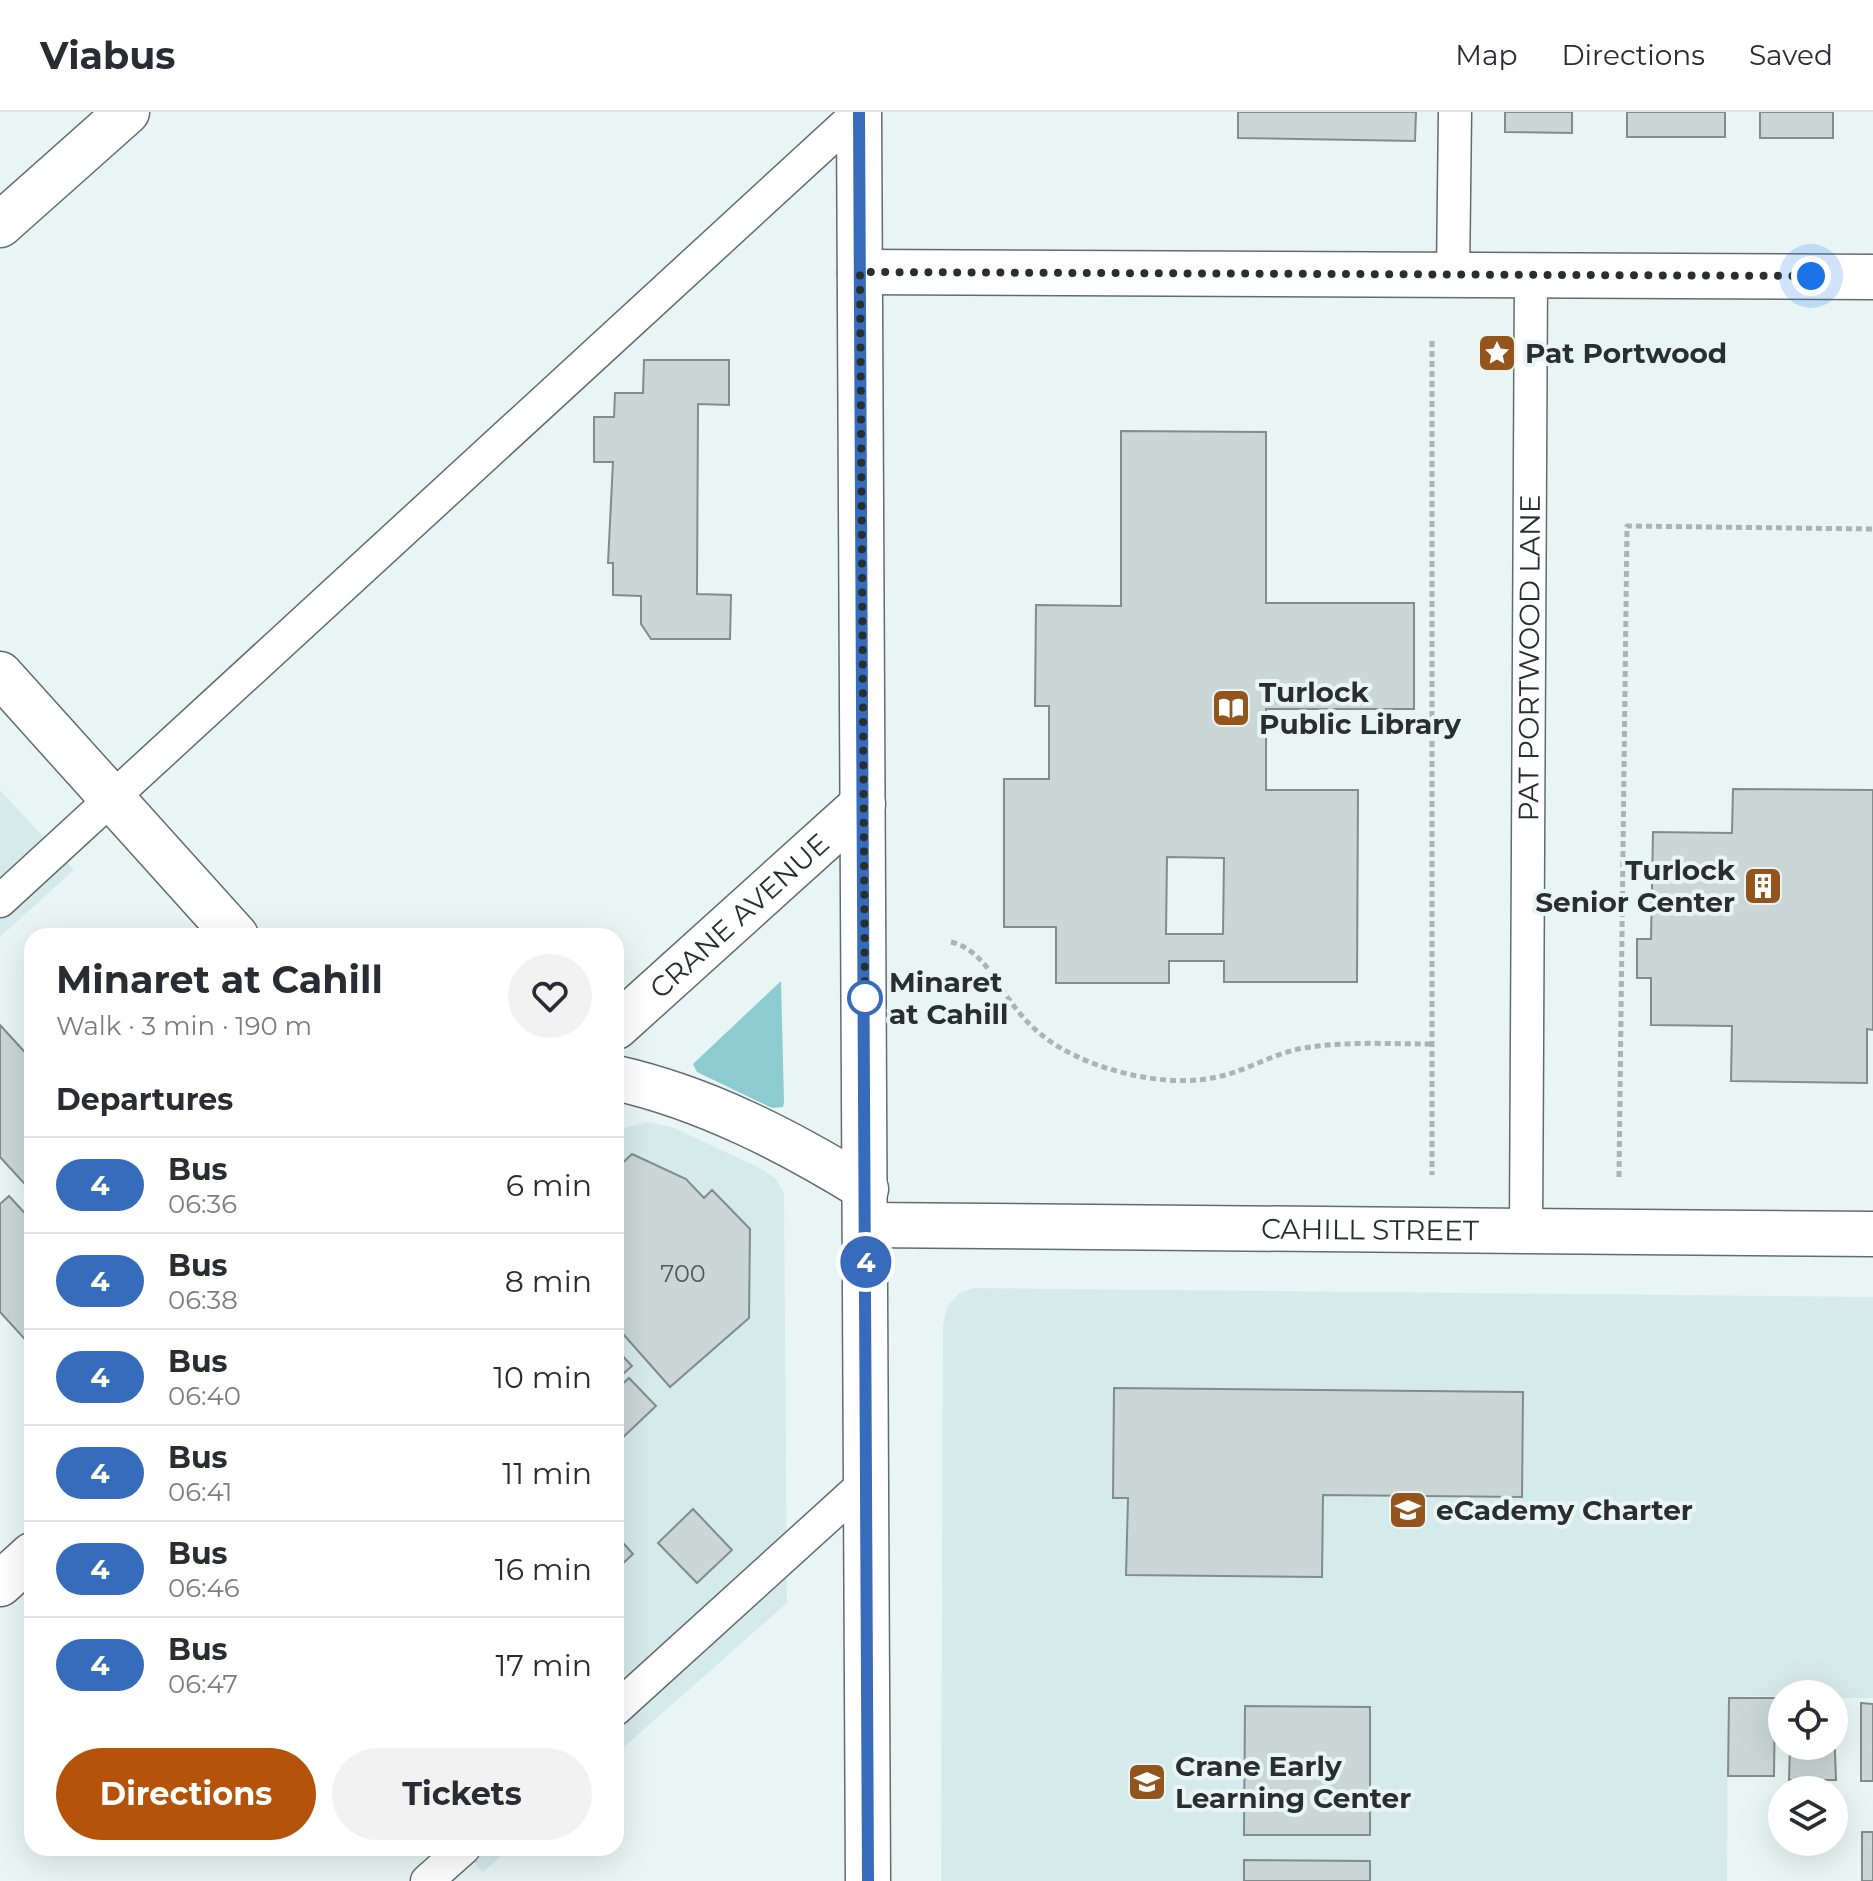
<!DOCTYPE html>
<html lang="en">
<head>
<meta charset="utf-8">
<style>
  :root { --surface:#fff; --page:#f2f2f3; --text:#2b2b33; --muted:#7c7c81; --line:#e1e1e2; --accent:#b45309 }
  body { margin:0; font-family:Montserrat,sans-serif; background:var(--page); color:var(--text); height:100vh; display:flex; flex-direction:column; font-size:30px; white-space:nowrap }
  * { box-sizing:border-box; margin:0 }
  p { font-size:26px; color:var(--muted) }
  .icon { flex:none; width:44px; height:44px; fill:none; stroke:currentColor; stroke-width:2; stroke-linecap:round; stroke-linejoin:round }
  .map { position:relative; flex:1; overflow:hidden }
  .drawer { position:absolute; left:24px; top:816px; width:600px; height:928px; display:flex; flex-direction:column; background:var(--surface); border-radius:24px; box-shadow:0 8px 32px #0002 }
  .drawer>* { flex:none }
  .badge { padding:0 16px; border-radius:26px; font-size:28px; line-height:52px }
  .tools { position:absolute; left:1768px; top:1568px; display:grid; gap:16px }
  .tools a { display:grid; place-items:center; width:80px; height:80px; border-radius:50%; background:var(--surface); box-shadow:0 8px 32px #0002; font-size:40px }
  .you { position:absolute; width:40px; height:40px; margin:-20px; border:6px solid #fff; border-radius:50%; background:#1a73e8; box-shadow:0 0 0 12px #1a73e833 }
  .map>.badge { position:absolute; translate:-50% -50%; box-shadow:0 0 0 4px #fff }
  h2 { padding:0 32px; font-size:30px; line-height:72px }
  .round { display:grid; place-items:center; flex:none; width:84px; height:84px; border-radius:42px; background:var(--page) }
  .head { display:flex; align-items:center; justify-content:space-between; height:136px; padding:0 32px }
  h1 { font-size:38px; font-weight:700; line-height:60px }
  .button { display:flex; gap:16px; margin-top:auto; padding:16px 32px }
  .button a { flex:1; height:92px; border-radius:48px; background:var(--accent); color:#fff; font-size:32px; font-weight:700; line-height:92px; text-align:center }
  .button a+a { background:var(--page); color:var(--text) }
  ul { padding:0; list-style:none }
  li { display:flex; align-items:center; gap:24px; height:96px; padding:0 32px; border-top:2px solid var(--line) }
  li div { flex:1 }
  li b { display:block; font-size:30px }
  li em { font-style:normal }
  li .badge { min-width:88px; font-weight:700; text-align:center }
  header { display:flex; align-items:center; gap:48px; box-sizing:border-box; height:112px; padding:0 40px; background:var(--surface); border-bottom:2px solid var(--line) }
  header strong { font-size:38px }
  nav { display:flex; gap:44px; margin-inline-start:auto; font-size:28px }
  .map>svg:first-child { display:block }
</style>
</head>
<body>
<header>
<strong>Viabus</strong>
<nav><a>Map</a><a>Directions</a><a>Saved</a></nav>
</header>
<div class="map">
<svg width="1873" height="1769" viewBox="0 0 1873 1769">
  <rect width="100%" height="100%" fill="#e9f5f5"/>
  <path fill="#d5eaeb" d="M 0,678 L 74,758 L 0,825 Z
    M 648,1010 L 672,1015 L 762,1057 L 776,1067 L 784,1082 L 787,1491 L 616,1642 L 616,1018 Z
    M 974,1176 L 1873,1185 L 1873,1586 L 1834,1586 L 1834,1582 L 1728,1585 L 1727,1769 L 941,1769 L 943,1213 L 947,1195 L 959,1181 Z
    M 461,1736 L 510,1736 L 483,1760 Z"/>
  <path fill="#8ccbcf" d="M 781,869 L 784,990 L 783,995 L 772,996 L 697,960 L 693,952 Z"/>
  <path fill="#cbd6d7" stroke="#828c8c" stroke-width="2" fill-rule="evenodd" d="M 1238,0 L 1416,0 L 1415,29 L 1238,26 Z
    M 1505,0 L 1572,0 L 1572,21 L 1505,20 Z
    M 1627,0 L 1725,0 L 1725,25 L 1627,25 Z
    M 1760,0 L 1833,0 L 1833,26 L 1760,26 Z
    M 644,248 L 729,248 L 729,293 L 698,292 L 697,482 L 731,483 L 730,527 L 651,527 L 641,512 L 641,484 L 613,483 L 613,451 L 608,451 L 613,350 L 594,350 L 594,305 L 614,305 L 615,281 L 643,281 Z
    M 1121,319 L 1266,320 L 1266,491 L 1414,491 L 1414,597 L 1266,597 L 1266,678 L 1358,678 L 1357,870 L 1224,870 L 1224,849 L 1169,849 L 1169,871 L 1056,871 L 1056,815 L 1004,815 L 1004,667 L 1049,667 L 1049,594 L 1035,594 L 1036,493 L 1121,494 ZM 1167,745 L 1224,746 L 1223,822 L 1166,822 Z
    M 1733,677 L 1873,678 L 1873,918 L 1867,917 L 1867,971 L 1731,969 L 1732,914 L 1651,913 L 1651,866 L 1637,866 L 1637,827 L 1651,827 L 1653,720 L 1732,721 Z
    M 0,913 L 32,948 L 32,1080 L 0,1045 Z
    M 632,1042 L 686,1067 L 704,1086 L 712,1078 L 750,1117 L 749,1206 L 670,1275 L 616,1214 L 616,1057 Z
    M 9,1084 L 32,1109 L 32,1235 L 0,1200 L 0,1092 Z
    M 616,1237 L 632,1254 L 616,1268 Z
    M 629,1266 L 656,1294 L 616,1332 L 616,1278 Z
    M 1114,1276 L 1523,1280 L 1522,1385 L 1323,1383 L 1322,1465 L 1126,1463 L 1128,1386 L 1113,1386 Z
    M 693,1397 L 732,1438 L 697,1471 L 658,1431 Z
    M 616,1423 L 633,1442 L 616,1458 Z
    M 1729,1586 L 1775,1586 L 1774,1664 L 1728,1664 Z
    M 1861,1591 L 1873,1592 L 1873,1669 L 1861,1669 Z
    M 1245,1594 L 1370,1595 L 1370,1723 L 1244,1723 Z
    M 1834,1612 L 1836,1668 L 1789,1668 L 1790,1634 L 1834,1634 Z
    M 1862,1720 L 1873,1720 L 1873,1769 L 1862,1769 Z
    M 1244,1748 L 1370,1749 L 1370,1769 L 1244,1769 Z"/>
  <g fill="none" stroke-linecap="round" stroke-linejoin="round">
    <g stroke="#626c6c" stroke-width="35">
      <g id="lane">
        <path d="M 1453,163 L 1455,0"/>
        <path d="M 0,789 L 859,0"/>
        <path id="s1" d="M 1526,1120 L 1531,163"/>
        <path d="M 616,1597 L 866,1370"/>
        <path d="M 427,1769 L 464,1736"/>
      </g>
    </g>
    <g stroke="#626c6c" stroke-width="47">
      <g id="street">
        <path d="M 859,0 L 868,1769"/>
        <path d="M 0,113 L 127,0"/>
        <path d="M 860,160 L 1873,165"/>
        <path d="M 0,562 L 236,824"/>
        <path id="s2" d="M 616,915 L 863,692"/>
        <path d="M 616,966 C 705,986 788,1029 866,1077"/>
        <path id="s3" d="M 866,1113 L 1873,1122"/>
        <path d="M 0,1472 L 32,1443"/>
      </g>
    </g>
    <path stroke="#aab4b4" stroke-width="5" stroke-dasharray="6 4" stroke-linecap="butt" d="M 1432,229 L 1432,1063
      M 951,830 C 984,838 997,874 1017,898 C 1033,918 1051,932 1074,943 C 1114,963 1174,975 1217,965 C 1247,959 1273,941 1304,936 C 1346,929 1390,932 1432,932
      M 1619,1065 L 1627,414 L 1873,417"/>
    <use href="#lane" stroke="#fff" stroke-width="32"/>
    <use href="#street" stroke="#fff" stroke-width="44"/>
  </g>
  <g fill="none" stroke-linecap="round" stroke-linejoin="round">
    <g stroke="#fff" stroke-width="18">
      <path id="line" d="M 859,0 L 868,1769"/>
    </g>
    <use href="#line" stroke="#376bbb" stroke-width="12"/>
    <path stroke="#292e2e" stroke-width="8" stroke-dasharray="0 14.4" d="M 865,886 L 865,892 L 860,160 L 1811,164"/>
  </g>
  <defs>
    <g id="sight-square" transform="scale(2)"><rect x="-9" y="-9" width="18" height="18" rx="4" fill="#94551c" stroke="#e9f5f5"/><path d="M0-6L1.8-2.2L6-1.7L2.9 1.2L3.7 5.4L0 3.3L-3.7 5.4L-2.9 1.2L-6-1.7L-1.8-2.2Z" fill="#fff"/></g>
    <g id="library-square" transform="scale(2)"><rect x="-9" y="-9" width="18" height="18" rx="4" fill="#94551c" stroke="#e9f5f5"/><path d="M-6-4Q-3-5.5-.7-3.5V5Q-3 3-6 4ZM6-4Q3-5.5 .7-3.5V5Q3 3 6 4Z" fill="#fff"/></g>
    <g id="building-square" transform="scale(2)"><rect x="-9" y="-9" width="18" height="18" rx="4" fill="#94551c" stroke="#e9f5f5"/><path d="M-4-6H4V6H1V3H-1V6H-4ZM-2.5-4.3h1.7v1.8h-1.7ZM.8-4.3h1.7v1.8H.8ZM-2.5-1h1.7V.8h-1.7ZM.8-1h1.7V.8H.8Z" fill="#fff"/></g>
    <g id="school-square" transform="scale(2)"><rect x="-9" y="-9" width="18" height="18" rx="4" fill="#94551c" stroke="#e9f5f5"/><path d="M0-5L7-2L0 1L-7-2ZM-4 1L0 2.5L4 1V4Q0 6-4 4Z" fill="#fff"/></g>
  </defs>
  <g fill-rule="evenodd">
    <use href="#sight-square" x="1497" y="241"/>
    <use href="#library-square" x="1231" y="596"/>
    <use href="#building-square" x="1763" y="774"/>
    <use href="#school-square" x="1408" y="1398"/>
    <use href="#school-square" x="1147" y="1670"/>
  </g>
  <circle fill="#fff" stroke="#376bbb" stroke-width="4" cx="865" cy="886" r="16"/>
  <g text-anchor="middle" stroke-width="8" stroke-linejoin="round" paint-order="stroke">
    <g font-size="24" fill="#525858">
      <text x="683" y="1170">700</text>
    </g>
    <g font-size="28" font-weight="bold" fill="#292e2e" stroke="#e9f5f5" text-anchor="start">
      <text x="1525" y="251">Pat Portwood</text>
      <text x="1259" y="590">Turlock<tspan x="1259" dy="32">Public Library</tspan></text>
      <text x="1735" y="768" text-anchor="end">Turlock<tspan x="1735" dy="32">Senior Center</tspan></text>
      <text x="1436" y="1408">eCademy Charter</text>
      <text x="1175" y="1664">Crane Early<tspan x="1175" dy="32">Learning Center</tspan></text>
    </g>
    <g font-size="28" fill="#292e2e" stroke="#e9f5f5">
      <text dy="10" stroke="none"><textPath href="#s1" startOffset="574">PAT PORTWOOD LANE</textPath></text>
      <text dy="10" stroke="none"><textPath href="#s2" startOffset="166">CRANE AVENUE</textPath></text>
      <text dy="10" stroke="none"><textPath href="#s3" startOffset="504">CAHILL STREET</textPath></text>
    </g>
    <g font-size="28" font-weight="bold" fill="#292e2e" stroke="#e9f5f5" text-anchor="start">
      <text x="889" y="880">Minaret<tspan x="889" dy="32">at Cahill</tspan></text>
    </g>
  </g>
</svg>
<div class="tools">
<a><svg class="icon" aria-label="locate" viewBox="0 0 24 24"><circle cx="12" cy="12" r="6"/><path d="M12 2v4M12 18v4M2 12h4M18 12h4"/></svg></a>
<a><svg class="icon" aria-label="layers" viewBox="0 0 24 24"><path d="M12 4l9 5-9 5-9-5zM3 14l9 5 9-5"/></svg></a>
</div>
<div class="you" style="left:1811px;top:164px"></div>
<b class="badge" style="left:866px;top:1150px;background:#376bbb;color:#fff">4</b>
<section class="drawer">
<div class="head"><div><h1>Minaret at Cahill</h1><p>Walk · 3 min · 190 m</p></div><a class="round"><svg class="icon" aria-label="heart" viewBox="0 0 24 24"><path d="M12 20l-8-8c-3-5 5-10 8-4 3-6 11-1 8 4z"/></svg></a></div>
<h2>Departures</h2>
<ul>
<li><span class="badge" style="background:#376bbb;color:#fff">4</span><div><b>Bus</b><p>06:36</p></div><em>6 min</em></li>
<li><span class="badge" style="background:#376bbb;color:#fff">4</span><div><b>Bus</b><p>06:38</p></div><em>8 min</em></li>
<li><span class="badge" style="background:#376bbb;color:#fff">4</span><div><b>Bus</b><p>06:40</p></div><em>10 min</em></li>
<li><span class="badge" style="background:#376bbb;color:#fff">4</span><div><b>Bus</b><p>06:41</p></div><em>11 min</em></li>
<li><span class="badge" style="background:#376bbb;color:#fff">4</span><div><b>Bus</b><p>06:46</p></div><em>16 min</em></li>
<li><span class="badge" style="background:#376bbb;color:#fff">4</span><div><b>Bus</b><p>06:47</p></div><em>17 min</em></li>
</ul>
<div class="button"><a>Directions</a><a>Tickets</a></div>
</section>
</div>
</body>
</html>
